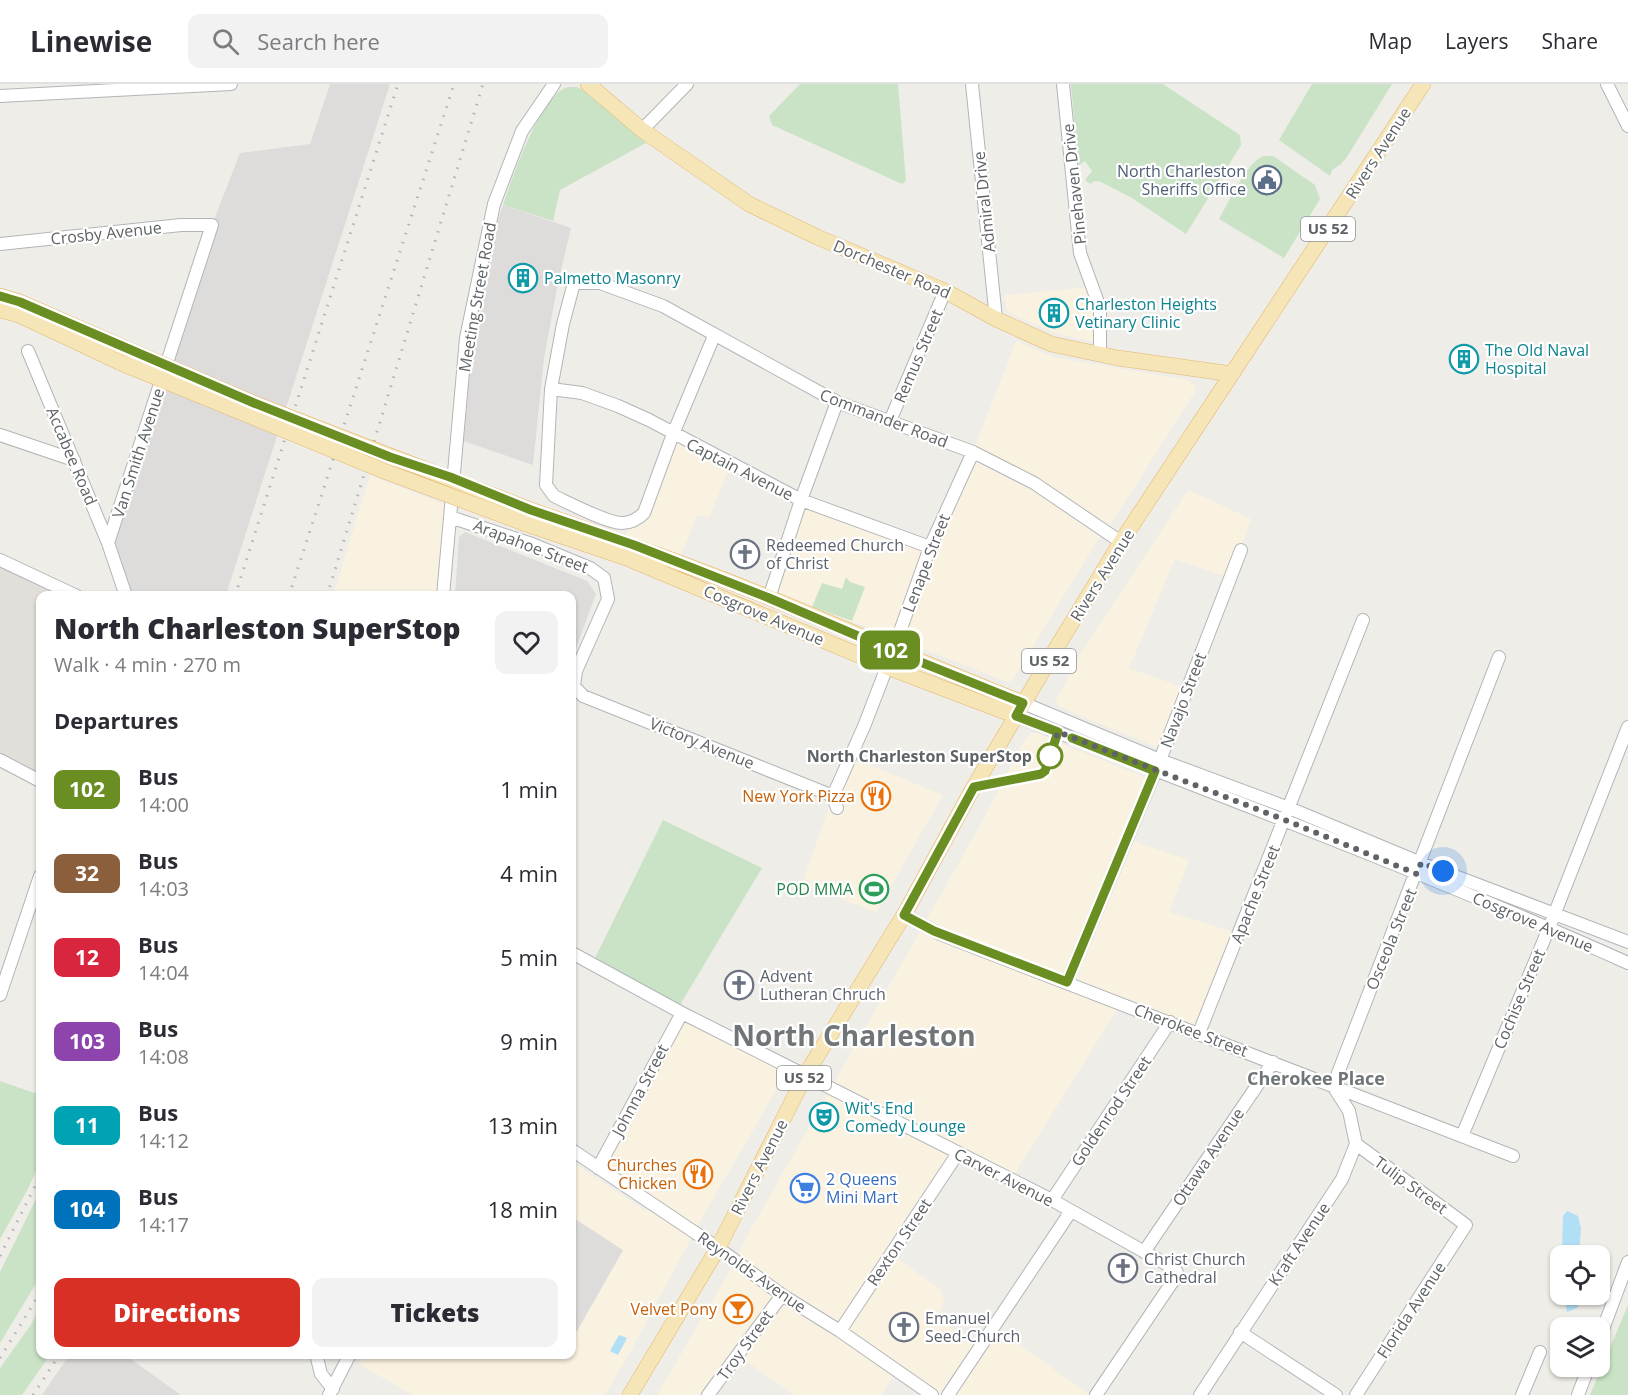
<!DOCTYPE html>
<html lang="en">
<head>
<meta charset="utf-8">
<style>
  :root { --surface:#fff; --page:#f2f2f3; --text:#2b2b33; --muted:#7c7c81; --line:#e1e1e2; --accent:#d93025 }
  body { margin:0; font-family:"Open Sans",sans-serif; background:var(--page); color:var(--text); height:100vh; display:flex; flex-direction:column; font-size:22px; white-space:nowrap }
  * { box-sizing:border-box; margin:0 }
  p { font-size:20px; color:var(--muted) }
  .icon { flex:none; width:33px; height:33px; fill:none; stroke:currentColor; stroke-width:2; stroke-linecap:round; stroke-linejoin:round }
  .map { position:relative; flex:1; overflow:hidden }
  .panel { position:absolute; left:36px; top:507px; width:540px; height:768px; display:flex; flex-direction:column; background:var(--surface); border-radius:12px; box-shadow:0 2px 4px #0004 }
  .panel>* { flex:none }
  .badge { padding:0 12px; border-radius:9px; font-size:21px; line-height:39px }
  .fabs { position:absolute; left:1550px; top:1161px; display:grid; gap:12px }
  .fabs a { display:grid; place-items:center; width:60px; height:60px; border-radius:12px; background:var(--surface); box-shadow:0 2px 4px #0004; font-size:30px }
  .you { position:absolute; width:30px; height:30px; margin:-15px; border:4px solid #fff; border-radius:50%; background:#1a73e8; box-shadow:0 0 0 9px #1a73e833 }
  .map>.badge { position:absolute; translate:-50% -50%; box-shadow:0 0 0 3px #fff }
  h2 { padding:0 18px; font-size:22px; line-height:54px }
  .round { display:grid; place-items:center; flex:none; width:63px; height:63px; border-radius:12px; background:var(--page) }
  .headline { display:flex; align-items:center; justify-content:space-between; height:102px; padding:0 18px }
  h1 { font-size:28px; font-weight:800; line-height:45px }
  .button { display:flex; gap:12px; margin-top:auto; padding:12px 18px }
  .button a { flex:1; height:69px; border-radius:12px; background:var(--accent); color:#fff; font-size:24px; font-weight:800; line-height:69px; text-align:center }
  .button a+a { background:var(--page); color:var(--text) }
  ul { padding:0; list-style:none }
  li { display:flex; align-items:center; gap:18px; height:84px; padding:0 18px }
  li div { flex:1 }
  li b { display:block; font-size:22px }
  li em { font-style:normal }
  li .badge { min-width:66px; font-weight:700; text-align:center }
  header { display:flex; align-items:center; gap:36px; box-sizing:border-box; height:84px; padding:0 30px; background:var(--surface); border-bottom:2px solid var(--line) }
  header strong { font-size:28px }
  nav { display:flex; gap:33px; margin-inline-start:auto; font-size:21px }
  .search { width:420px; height:54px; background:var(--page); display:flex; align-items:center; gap:15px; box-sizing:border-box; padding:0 21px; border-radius:12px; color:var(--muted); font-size:22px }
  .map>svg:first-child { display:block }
</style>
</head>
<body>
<header>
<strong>Linewise</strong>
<div class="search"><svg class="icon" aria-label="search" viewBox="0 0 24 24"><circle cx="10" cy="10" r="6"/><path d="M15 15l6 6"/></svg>Search here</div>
<nav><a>Map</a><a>Layers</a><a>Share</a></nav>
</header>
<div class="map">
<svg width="1628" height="1311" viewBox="0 0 1628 1311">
  <rect width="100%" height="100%" fill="#efede8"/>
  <path fill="#faf2e1" d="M 1092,203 L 1100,259 L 1054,249 L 1012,230 L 1007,226 L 1004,211 Z
    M 1016,257 L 1054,273 L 1187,296 L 1194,300 L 1196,306 L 1114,435 L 1097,457 L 1012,597 L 1007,598 L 886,550 L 774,509 L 801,416 L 930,463 L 973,368 Z
    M 673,350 L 731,380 L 709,434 L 697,431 L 680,474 L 625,453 L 630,437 L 638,434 Z
    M 370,391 L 450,423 L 443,511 L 333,512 Z
    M 1188,406 L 1251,435 L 1230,494 L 1175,475 L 1129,584 L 1187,605 L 1164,666 L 1060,623 L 1056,617 L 1081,569 Z
    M 1031,649 L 1039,649 L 1062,660 L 1152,696 L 1127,755 L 1189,776 L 1169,828 L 1237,849 L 1199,949 L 1121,919 L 1011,1096 L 962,1071 L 891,1170 L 940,1205 L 944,1218 L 936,1234 L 980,1263 L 994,1243 L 1090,1311 L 932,1311 L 897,1286 L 881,1311 L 795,1311 L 737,1271 L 708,1311 L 657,1311 L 728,1190 L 745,1156 L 982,738 L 1023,658 Z
    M 850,673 L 943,711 L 876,828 L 802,800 L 833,712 Z
    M 682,929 L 790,982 L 702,1134 L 624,1279 L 604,1311 L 413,1311 L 359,1280 L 363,1270 L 572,1270 L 572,1246 L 576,1249 L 623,1167 L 572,1133 L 572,1078 L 646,1127 L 650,1120 L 598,1084 Z"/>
  <path fill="#dedcda" d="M 330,0 L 390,0 L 226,511 L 126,511 L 108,459 L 212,141 L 240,69 L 310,60 Z
    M 503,121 L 571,144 L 558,199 L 544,274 L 533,381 L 463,357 L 467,324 L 469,281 L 484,193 L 497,139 Z
    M 465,448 L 587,497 L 596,510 L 572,575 L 572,512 L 455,511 L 459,453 Z
    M 572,1133 L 623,1166 L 577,1247 L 572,1243 Z
    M 70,1270 L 125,1271 L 181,1311 L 42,1311 Z"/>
  <path fill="#e2ded9" d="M 0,476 L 77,511 L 40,512 L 40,696 L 0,676 Z"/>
  <path fill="#cae3c7" d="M 800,0 L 898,0 L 906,97 L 902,100 L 772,41 L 769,32 Z
    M 1071,0 L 1163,0 L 1240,51 L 1241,61 L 1186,150 L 1132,114 L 1101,98 L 1095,97 L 1090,100 L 1085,96 L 1092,87 L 1085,77 L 1078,82 Z
    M 1312,0 L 1392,0 L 1347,73 L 1341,80 L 1332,86 L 1330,92 L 1279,56 Z
    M 568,3 L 577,3 L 585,7 L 646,59 L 560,106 L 553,137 L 503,121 C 512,95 541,9 568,3 Z
    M 1263,72 L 1273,72 L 1315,101 L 1320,115 L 1284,174 L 1219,135 C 1229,118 1246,79 1263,72 Z
    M 846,493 L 850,498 L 865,503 L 852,537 L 812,523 L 822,499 L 842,505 Z
    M 663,736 L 762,784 L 677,926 L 592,880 Z
    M 0,997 L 40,1011 L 40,1078 L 28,1105 L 0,1155 Z
    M 40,1107 L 40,1193 L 0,1259 L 0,1188 Z
    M 1628,1221 L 1628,1311 L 1590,1311 Z
    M 40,1223 L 40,1270 L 50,1271 L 22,1311 L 0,1311 L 0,1284 L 30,1242 Z"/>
  <path fill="#b1dff5" d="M 1567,1127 L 1578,1132 L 1581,1144 L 1579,1171 L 1562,1171 L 1563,1132 Z
    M 1564,1211 L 1580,1211 L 1580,1218 L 1577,1224 L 1567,1228 Z
    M 619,1251 L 627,1254 L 618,1271 L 610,1267 Z"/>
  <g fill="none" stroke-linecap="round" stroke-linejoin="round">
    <g stroke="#b2b5b8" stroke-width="14">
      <path id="minor" d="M 972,0 L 996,235
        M 1063,0 L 1080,169 L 1100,224 L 1100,270
        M 1607,0 L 1628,42
        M 0,12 L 231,0
        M 642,46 L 687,0
        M 0,160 L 181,141 L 212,141 L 108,459
        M 714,252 L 673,350 L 644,429 C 638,435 630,439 622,439 C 607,439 569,419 554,412 L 546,401 L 551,305 L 563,240 L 574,199 L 600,199 L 663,222 L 837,318 L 973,368 L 1034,399 L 1121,458
        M 28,267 L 108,459 L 126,512
        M 551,305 L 582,309 L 618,322 L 649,336 L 801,416 L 930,463
        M 890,337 L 945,207
        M 0,351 L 74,376
        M 450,433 L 532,460 L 590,484 L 604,494 L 608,515 L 576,587 L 574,602 L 583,612 L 833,712
        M 0,476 L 77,512
        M 443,512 L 466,254 L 494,120 L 522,47 L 554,0
        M 769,514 L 801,416 L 837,318
        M 1023,619 L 1160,676 L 1289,724 L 1421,779 L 1628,858
        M 1016,632 C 1221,712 1427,789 1628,879
        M 0,676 L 40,697
        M 837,724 L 833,712 L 865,640 L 893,567 L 930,463 L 973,368
        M 904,831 L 940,850 L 1513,1072
        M 572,869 L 682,929 L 1052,1116 L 1175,1185 L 1177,1189 L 1175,1194 L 1096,1311
        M 1067,898 L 1160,676 L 1241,466
        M 0,911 L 40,792
        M 1199,949 L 1363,536
        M 1462,1052 L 1549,844 L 1628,643
        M 572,1066 L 718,1164 L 782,1211 L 840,1247 L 932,1311
        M 598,1084 L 682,929
        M 1052,1116 L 1170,938
        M 1144,1168 L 1273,978
        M 840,1247 L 958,1069
        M 1240,1248 L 1336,1311
        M 1599,1256 L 1628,1178
        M 316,1270 L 321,1290 L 333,1305
        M 329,1311 L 350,1270
        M 708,1311 L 782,1211
        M 948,1311 L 1071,1127
        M 1200,1311 L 1342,1095 L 1356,1060 L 1349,1027 L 1333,1002 L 1499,573
        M 1356,1311 L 1466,1141 L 1356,1060
        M 1522,1311 L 1540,1268
        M 1578,1311 L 1589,1282"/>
    </g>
    <g stroke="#e2b66e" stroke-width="16">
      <path id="major" d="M 588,0 L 642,46 L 749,120 L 817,153 L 945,207 L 996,235 L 1051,260 L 1118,274 L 1232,290
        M 0,212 L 20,218 L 125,264
        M 0,226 L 19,231 L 121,279
        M 531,426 C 611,454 692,482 770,514 C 855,549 938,585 1023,619
        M 526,440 L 629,475 L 887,583 L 1016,632
        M 630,1311 L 718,1164 L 806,990 L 904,831 L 972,706 L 1060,558 L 1121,458 L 1423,0"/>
    </g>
    <use href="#minor" stroke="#fff" stroke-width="12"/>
    <use href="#major" stroke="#f6e5b6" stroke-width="15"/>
    <path stroke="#b3b4b4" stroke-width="3" stroke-dasharray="1.5 8" stroke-linecap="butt" d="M 235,512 L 398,0
      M 289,512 L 454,0
      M 327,512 L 483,0
      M 0,1172 L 40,1092
      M 0,1274 L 40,1209
      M 33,1311 L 60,1270"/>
    <g stroke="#e2b66e" stroke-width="16" stroke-linecap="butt">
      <path id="major-bridge" d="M 125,264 L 253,319 L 531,426
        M 121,279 L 384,387 L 526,440"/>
    </g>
    <use href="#major-bridge" stroke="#f6e5b6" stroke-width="15"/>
  </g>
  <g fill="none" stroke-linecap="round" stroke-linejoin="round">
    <g stroke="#fff" stroke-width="14">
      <path id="line" d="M 0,212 L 20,218 L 254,319 L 390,373 L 450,393 L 531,426 L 634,461 L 769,514 L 893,567 L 1023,619 L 1016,632 L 1058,648 L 1045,687 L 1041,690 L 974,703 L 904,831 L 934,847 L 1067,898 L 1155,687 L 1072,654"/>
    </g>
    <use href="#line" stroke="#6b8e23" stroke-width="9"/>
    <path stroke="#5f6366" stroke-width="6" stroke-dasharray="0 10.8" d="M 1050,672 L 1058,648 L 1285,736 L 1417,790 L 1421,779 L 1443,787"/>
  </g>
  <defs>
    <g id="civic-ring" transform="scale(1.5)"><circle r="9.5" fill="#fff" stroke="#5c6f8a" stroke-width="1.5"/><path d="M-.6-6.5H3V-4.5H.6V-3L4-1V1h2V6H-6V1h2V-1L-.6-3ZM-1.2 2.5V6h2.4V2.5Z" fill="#5c6f8a"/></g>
    <g id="building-ring" transform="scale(1.5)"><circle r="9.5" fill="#fff" stroke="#0f9aa8" stroke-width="1.5"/><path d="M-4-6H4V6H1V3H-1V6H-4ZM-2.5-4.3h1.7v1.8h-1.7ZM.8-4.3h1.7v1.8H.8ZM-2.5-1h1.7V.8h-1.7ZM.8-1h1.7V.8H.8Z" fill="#0f9aa8"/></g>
    <g id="church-ring" transform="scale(1.5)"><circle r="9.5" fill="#fff" stroke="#6b7280" stroke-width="1.5"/><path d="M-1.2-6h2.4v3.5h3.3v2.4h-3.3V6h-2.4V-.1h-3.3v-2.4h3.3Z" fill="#6b7280"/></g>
    <g id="restaurant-ring" transform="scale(1.5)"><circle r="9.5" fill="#fff" stroke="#e8710a" stroke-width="1.5"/><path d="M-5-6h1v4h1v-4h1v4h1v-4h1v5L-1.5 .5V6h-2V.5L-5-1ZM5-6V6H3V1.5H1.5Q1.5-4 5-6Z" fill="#e8710a"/></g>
    <g id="stadium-ring" transform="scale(1.5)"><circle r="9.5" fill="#fff" stroke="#2e9e5b" stroke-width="1.5"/><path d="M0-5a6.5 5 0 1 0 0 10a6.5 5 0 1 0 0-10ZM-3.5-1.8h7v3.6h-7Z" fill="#2e9e5b"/></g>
    <g id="theatre-ring" transform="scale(1.5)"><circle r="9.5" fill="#fff" stroke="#0f9aa8" stroke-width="1.5"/><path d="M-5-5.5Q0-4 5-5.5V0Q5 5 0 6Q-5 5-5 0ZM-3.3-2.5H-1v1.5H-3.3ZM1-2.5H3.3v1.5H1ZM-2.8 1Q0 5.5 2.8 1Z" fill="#0f9aa8"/></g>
    <g id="supermarket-ring" transform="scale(1.5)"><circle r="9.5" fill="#fff" stroke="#3f7fe0" stroke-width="1.5"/><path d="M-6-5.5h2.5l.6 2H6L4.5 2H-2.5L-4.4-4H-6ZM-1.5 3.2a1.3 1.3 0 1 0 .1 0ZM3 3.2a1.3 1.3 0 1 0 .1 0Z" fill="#3f7fe0"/></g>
    <g id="bar-ring" transform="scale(1.5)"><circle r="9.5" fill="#fff" stroke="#e8710a" stroke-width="1.5"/><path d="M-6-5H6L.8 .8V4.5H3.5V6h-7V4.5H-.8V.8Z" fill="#e8710a"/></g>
  </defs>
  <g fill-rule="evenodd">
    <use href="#civic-ring" x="1267" y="96"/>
    <use href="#building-ring" x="523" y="194"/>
    <use href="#building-ring" x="1054" y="229"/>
    <use href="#building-ring" x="1464" y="275"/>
    <use href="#church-ring" x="745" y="470"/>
    <use href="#restaurant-ring" x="876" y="712"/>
    <use href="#stadium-ring" x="874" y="805"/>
    <use href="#church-ring" x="739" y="901"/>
    <use href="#theatre-ring" x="824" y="1033"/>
    <use href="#restaurant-ring" x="698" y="1090"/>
    <use href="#supermarket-ring" x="805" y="1104"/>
    <use href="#church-ring" x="1123" y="1184"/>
    <use href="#bar-ring" x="738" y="1225"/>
    <use href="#church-ring" x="904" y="1243"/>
  </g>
  <circle fill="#fff" stroke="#6b8e23" stroke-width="3" cx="1050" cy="672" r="12"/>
  <g text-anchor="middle" stroke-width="4.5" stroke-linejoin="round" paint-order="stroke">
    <g fill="#fff" stroke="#8f9294" stroke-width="1.5">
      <rect x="1301" y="133" width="54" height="24" rx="4.5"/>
      <rect x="1022" y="565" width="54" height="24" rx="4.5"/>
      <rect x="777" y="982" width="54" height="24" rx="4.5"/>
    </g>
    <g font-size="15" font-weight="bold" fill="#5f6366">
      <text x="1328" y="150">US 52</text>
      <text x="1049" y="582">US 52</text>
      <text x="804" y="999">US 52</text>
    </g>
    <g font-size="16" fill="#5f6366" stroke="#fff">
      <text transform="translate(1378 69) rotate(-57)" y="6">Rivers Avenue</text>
      <text transform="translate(1074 100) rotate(-96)" y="6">Pinehaven Drive</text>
      <text transform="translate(984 118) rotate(-96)" y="6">Admiral Drive</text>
      <text transform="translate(106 149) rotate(-6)" y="6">Crosby Avenue</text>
      <text transform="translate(892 185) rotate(23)" y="6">Dorchester Road</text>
      <text transform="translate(477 213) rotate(-80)" y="6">Meeting Street Road</text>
      <text transform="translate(918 272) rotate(-67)" y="6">Remus Street</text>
      <text transform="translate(884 334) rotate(21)" y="6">Commander Road</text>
      <text transform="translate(138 369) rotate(-72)" y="6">Van Smith Avenue</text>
      <text transform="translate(72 372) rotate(67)" y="6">Accabee Road</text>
      <text transform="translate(740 385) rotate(27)" y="6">Captain Avenue</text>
      <text transform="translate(531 462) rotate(21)" y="6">Arapahoe Street</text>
      <text transform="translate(926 479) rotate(-69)" y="6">Lenape Street</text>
      <text transform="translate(1102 491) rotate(-58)" y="6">Rivers Avenue</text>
      <text transform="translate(764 531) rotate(23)" y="6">Cosgrove Avenue</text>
      <text transform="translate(1183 616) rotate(-69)" y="6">Navajo Street</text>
      <text transform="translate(702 659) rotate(22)" y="6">Victory Avenue</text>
      <text transform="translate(1255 810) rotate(-68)" y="6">Apache Street</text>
      <text transform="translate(1533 838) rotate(23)" y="6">Cosgrove Avenue</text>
      <text transform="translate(1391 855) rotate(-68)" y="6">Osceola Street</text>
      <text transform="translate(1519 915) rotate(-67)" y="6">Cochise Street</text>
      <text transform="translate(1191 946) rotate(21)" y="6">Cherokee Street</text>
      <text transform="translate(640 1006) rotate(-62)" y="6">Johnna Street</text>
      <text transform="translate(1111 1027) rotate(-56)" y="6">Goldenrod Street</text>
      <text transform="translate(1208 1073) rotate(-56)" y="6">Ottawa Avenue</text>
      <text transform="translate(759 1083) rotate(-63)" y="6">Rivers Avenue</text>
      <text transform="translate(1004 1093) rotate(27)" y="6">Carver Avenue</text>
      <text transform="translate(1411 1101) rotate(36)" y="6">Tulip Street</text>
      <text transform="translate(899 1158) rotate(-56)" y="6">Rexton Street</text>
      <text transform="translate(1299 1160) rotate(-56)" y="6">Kraft Avenue</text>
      <text transform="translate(752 1188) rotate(35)" y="6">Reynolds Avenue</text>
      <text transform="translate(1411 1226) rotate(-57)" y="6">Florida Avenue</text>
      <text transform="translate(745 1261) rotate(-54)" y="6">Troy Street</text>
    </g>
    <g font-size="16" fill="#4e5e75" stroke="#fff" text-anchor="end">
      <text x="1246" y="93">North Charleston<tspan x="1246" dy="18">Sheriffs Office</tspan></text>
    </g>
    <g font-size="16" fill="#0d838f" stroke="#fff" text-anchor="start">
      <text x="544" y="200">Palmetto Masonry</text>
      <text x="1075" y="226">Charleston Heights<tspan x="1075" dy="18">Vetinary Clinic</tspan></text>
      <text x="1485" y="272">The Old Naval<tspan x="1485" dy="18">Hospital</tspan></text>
      <text x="845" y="1030">Wit's End<tspan x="845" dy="18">Comedy Lounge</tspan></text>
    </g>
    <g font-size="16" fill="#5b616d" stroke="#fff" text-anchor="start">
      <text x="766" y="467">Redeemed Church<tspan x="766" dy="18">of Christ</tspan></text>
      <text x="760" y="898">Advent<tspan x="760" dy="18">Lutheran Chruch</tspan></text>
      <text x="1144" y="1181">Christ Church<tspan x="1144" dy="18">Cathedral</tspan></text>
      <text x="925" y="1240">Emanuel<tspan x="925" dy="18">Seed-Church</tspan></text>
    </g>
    <g font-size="16" font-weight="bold" fill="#5f6366" stroke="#fff" text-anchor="end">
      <text x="1032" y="678">North Charleston SuperStop</text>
    </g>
    <g font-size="16" fill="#c56008" stroke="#fff" text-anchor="end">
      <text x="855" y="718">New York Pizza</text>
      <text x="677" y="1087">Churches<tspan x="677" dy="18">Chicken</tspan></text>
      <text x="717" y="1231">Velvet Pony</text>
    </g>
    <g font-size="16" fill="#27864d" stroke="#fff" text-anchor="end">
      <text x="853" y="811">POD MMA</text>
    </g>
    <g font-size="16" fill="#366cbe" stroke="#fff" text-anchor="start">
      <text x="826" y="1101">2 Queens<tspan x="826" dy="18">Mini Mart</tspan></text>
    </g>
    <g font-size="18" font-weight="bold" fill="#707578" stroke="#fff">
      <text x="1316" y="1001">Cherokee Place</text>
    </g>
    <g font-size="28" font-weight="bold" fill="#707578" stroke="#fff">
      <text x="854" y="962">North Charleston</text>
    </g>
  </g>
</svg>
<div class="fabs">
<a><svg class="icon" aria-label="locate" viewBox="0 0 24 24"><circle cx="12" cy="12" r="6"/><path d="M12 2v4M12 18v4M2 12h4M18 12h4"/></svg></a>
<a><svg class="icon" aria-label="layers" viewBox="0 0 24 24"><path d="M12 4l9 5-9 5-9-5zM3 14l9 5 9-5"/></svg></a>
</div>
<div class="you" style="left:1443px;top:787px"></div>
<b class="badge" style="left:890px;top:566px;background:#6b8e23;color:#fff">102</b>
<section class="panel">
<div class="headline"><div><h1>North Charleston SuperStop</h1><p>Walk · 4 min · 270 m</p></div><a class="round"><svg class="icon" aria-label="heart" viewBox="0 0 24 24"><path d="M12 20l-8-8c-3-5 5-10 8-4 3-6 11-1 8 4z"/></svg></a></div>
<h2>Departures</h2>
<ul>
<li><span class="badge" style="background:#6b8e23;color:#fff">102</span><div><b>Bus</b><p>14:00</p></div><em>1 min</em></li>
<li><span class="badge" style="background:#8b5e3c;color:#fff">32</span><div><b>Bus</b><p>14:03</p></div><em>4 min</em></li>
<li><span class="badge" style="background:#d7263d;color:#fff">12</span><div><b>Bus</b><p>14:04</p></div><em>5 min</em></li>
<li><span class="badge" style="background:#8e44ad;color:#fff">103</span><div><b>Bus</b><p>14:08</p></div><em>9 min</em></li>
<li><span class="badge" style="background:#00a3b4;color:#fff">11</span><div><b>Bus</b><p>14:12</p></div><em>13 min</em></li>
<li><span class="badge" style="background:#0072bc;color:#fff">104</span><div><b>Bus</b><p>14:17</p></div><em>18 min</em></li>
</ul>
<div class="button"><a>Directions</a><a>Tickets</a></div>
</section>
</div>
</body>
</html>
